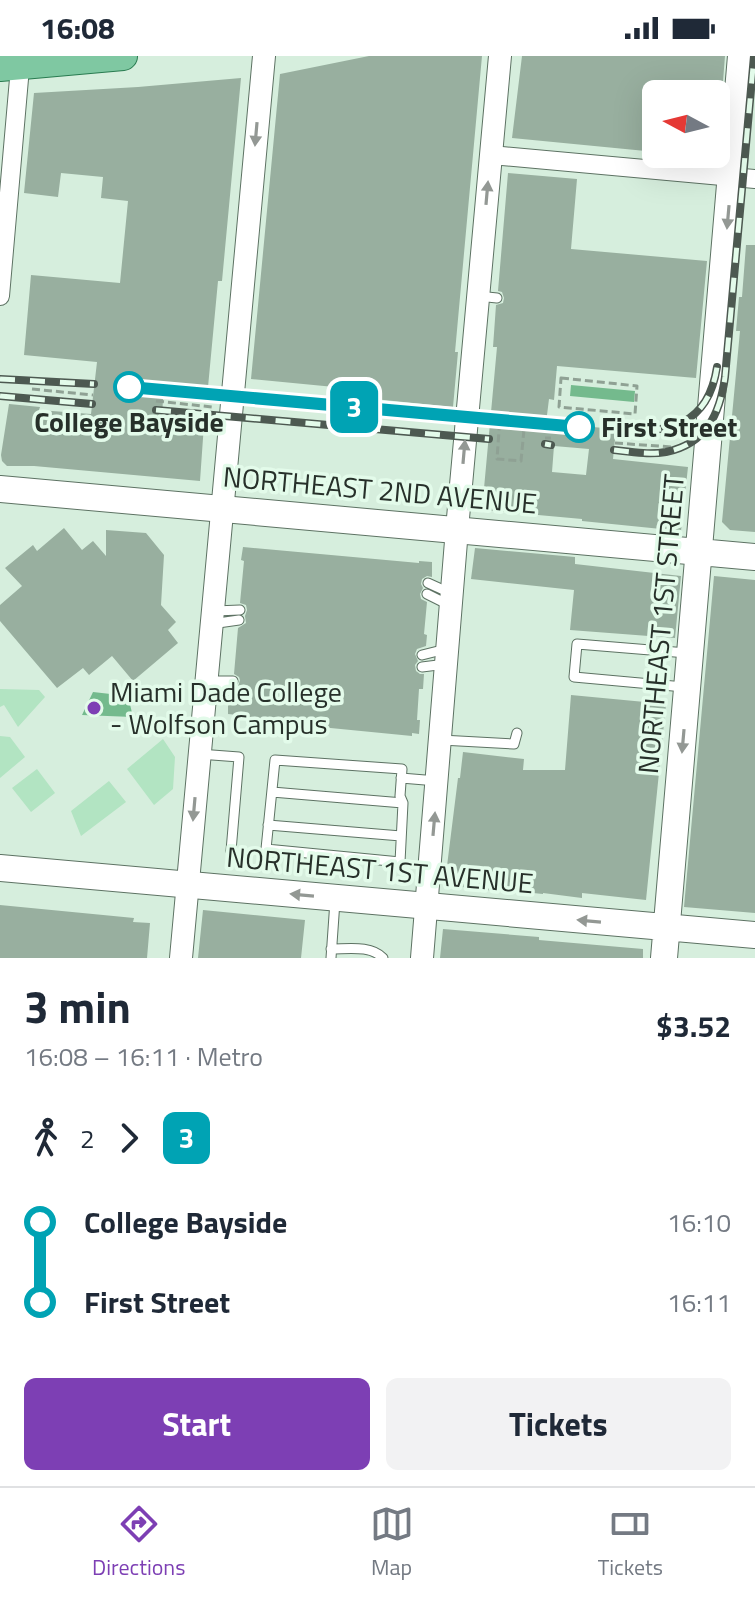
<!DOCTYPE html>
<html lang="en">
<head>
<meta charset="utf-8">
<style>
  :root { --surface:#fff; --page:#f2f2f3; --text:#1f2937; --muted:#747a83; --line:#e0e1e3; --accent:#7d3fb4 }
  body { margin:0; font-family:"Titillium Web",sans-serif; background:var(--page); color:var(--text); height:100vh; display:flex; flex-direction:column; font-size:30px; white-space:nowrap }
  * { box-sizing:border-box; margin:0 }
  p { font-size:26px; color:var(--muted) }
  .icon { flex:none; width:44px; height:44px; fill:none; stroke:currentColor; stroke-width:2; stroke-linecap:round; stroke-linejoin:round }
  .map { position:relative; height:902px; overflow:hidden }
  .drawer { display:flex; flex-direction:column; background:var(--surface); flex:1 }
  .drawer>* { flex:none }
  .badge { padding:0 16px; border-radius:12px; font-size:28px; line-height:52px }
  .needle { width:52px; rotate:277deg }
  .tools { position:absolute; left:642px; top:24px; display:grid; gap:16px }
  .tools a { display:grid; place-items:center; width:88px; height:88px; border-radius:12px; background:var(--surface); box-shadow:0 8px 32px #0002; font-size:40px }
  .map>.badge { position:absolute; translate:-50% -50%; box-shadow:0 0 0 4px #fff }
  .legs { display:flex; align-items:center; gap:12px; height:88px; padding:0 24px; font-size:26px }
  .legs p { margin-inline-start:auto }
  .summary { display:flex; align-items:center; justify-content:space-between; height:136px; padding:0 24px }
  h1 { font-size:44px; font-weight:700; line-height:60px }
  .action { display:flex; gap:16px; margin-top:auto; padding:16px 24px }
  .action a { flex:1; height:92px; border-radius:12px; background:var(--accent); color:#fff; font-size:32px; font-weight:700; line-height:92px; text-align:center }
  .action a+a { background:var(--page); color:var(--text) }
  ul { padding:0 24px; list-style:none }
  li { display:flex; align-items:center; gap:28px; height:80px; font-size:30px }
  li i { display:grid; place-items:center; width:12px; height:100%; margin:0 10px; background:currentColor }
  li i::after { content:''; width:20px; height:20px; margin:-10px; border:6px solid; border-radius:50%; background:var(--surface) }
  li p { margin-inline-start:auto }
  li:first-child i { background:linear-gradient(#0000 50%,currentColor 0) }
  li:last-child i { background:linear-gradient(currentColor 50%,#0000 0) }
  .status { display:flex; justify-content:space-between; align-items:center; height:56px; padding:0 40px; background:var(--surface); direction:ltr }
  .status svg { height:22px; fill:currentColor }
  .tabs { display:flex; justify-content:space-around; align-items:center; height:112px; border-top:2px solid var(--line); background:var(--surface); font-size:22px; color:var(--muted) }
  .tabs a { display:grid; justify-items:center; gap:4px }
  .tabs .on { color:var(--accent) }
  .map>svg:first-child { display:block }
</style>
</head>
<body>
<div class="status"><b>16:08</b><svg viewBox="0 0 49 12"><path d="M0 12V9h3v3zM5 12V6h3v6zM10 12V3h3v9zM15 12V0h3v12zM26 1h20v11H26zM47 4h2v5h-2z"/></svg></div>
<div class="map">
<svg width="755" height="902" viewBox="0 0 755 902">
  <rect width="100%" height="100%" fill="#d6eedd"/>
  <path fill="#b2e4c2" d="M 0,633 L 39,634 L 45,641 L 18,671 L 4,649 L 0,651 Z
    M 0,680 L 10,681 L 25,701 L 0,722 Z
    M 163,683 L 175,701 L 173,733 L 154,749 L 127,713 Z
    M 37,713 L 55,737 L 31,756 L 12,732 Z
    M 109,725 L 126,746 L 81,780 L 71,755 Z"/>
  <path fill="#74ba8d" d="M 571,329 L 635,335 L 634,346 L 570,340 Z
    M 93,636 L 128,640 L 133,661 L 82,659 Z"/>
  <path fill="#98af9f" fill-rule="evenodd" d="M 369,0 L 482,0 L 455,296 L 458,296 L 453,351 L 354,341 L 355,333 L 251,323 L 280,18 Z
    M 522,0 L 725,0 L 722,38 L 656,38 L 656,96 L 512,82 Z
    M 241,22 L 222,225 L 218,225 L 208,331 L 164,327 L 163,342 L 162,364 L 204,368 L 200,425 L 34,410 L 7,410 L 2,405 L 1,399 L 9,348 L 40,351 L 39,354 L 91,358 L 97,306 L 24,299 L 31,219 L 120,227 L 128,145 L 101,142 L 103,121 L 61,117 L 58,141 L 24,137 L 34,37 L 138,31 Z
    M 508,117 L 577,123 L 571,193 L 707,205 L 696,322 L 557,310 L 554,344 L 549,343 L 546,367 L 616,373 L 613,403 L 688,411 L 681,475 L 582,465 L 582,463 L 482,454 L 497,291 L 493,291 L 496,249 L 503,247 L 504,242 L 502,236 L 498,235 ZM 554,390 L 589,393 L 586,419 L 552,416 Z
    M 746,189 L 755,189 L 755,476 L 730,474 L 722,466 L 740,275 L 736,275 L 739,241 L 742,241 Z
    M 64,472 L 82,494 L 93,485 L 106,500 L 106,474 L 146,477 L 164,499 L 161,549 L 176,566 L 168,574 L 178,587 L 133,625 L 112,600 L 89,619 L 83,612 L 57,632 L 0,565 L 0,549 L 22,530 L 5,512 L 33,489 L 37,495 Z
    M 243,491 L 419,507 L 419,505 L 432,506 L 432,521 L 427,520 L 422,523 L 421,528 L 423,532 L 420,538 L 421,543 L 427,546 L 424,578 L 427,579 L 426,590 L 417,593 L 415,598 L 418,605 L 415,609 L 416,615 L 420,618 L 424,618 L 423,633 L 419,633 L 417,664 L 420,664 L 419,678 L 412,677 L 412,680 L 248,664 L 248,660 L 228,658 L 228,644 L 232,644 L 239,637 L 238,631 L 240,624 L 239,621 L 234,618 L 238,572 L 246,567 L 245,560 L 247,554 L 246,549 L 240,547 L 244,505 L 241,504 Z
    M 475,492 L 575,501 L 575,508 L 681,520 L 675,582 L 570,574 L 574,534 L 471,523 Z
    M 714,520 L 755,524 L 755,857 L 684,851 Z
    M 571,639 L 666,648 L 646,844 L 582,837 L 582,842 L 543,837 L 543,838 L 503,834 L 503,836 L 453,830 L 454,819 L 446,818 L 458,722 L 460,722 L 463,696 L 524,703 L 523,714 L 565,714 Z
    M 0,849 L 134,862 L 133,866 L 150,867 L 147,902 L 0,902 Z
    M 203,854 L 305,864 L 301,902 L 198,902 Z
    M 443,873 L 539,881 L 539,884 L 643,893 L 643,902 L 440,902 Z"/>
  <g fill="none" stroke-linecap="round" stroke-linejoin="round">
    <g stroke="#5d7263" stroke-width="11">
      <path id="service" d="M 478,240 L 497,242
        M 428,527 L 450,537
        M 427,538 L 449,549
        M 215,555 L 240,554
        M 211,568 L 239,564
        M 422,599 L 446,593
        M 422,611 L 446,608
        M 209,625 L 233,625
        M 208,631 L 232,635
        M 684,631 L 574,621 L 577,588 L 687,597
        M 441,684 L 514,688 L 517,677
        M 199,698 L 239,701 L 231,795
        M 275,704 L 402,713 L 400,740 L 403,747 L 400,806 L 266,793 Z
        M 401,722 L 437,725
        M 272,736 L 403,747
        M 268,769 L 401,780
        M 331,893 C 348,893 371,889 383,902
        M 331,902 L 335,845"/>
    </g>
    <g stroke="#5d7263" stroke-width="20">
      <path id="minor" d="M 491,99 L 755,123
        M 0,240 L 21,0"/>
    </g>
    <g stroke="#5d7263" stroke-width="24">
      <path id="tertiary" d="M 181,902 L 264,0
        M 422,902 L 457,473 L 500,0"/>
    </g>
    <g stroke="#5d7263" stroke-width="28">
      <path id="secondary" d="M 0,433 L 755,501
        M 0,812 L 755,879
        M 664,902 L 741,0"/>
    </g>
    <g stroke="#297b50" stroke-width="30">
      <path id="primary" d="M 0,11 L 123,0"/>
    </g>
    <path stroke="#8fa194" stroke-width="3" stroke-dasharray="8 4" stroke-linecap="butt" d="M 561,322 L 637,330 L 635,358 L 559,351 Z
      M 32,333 L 93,339
      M 156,345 L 212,351
      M 500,361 L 525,363 L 521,405 L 497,403 Z
      M 545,382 L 551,382
      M 615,387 L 687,392"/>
    <use href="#service" stroke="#fff" stroke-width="9"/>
    <use href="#minor" stroke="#fff" stroke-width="18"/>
    <use href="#tertiary" stroke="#fff" stroke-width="22"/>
    <use href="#secondary" stroke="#fff" stroke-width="26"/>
    <use href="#primary" stroke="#7fc8a2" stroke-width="28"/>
    <g stroke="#4d5951" stroke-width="8">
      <path id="rail" d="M 0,323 L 94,328
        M 157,334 L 491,363
        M 0,340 L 92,348
        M 156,354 L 489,383
        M 546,368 L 552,369
        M 616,374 C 668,378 708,370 717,311
        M 545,388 L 551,389
        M 614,394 C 631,396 649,399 666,396 C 706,388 720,358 725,321 L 754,0"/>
    </g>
    <use href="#rail" stroke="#e3fbea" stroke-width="5" stroke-dasharray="15" stroke-linecap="butt"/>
  </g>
  <defs><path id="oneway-solid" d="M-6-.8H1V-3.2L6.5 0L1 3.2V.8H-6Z" transform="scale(2)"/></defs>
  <g fill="#939894">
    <use href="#oneway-solid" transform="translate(256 78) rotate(95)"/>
    <use href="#oneway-solid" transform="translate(487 137) rotate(-85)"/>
    <use href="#oneway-solid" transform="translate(728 161) rotate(95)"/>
    <use href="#oneway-solid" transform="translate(464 396) rotate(-85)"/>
    <use href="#oneway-solid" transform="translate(683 685) rotate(95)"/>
    <use href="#oneway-solid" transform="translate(194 753) rotate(95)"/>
    <use href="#oneway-solid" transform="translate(434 768) rotate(-85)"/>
    <use href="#oneway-solid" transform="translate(302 839) rotate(-175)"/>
    <use href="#oneway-solid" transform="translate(589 865) rotate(-175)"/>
  </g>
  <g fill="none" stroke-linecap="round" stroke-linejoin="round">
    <g stroke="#fff" stroke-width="18">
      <path id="line-1" d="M 129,331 L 579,371"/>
    </g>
    <use href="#line-1" stroke="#00a3b4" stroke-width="12"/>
  </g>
  <g fill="#fff" stroke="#00a3b4" stroke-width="4">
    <circle cx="129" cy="331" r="14"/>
    <circle cx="579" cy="371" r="14"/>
  </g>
  <circle fill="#7d3fb4" stroke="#e3fbea" stroke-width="3" cx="94" cy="652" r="8"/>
  <g text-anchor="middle" stroke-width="7" stroke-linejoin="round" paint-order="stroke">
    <g font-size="28" font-weight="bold" fill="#27302a" stroke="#e3fbea">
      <text x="129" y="376">College Bayside</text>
      <text x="601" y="381" text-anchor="start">First Street</text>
    </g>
    <g font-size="28" fill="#27302a" stroke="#e3fbea">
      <text transform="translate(380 434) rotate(5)" y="10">NORTHEAST 2ND AVENUE</text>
      <text transform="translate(661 568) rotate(-85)" y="10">NORTHEAST 1ST STREET</text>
      <text transform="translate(380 814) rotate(5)" y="10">NORTHEAST 1ST AVENUE</text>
    </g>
    <g font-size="28" fill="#27302a" stroke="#e3fbea" text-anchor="start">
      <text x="110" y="646">Miami Dade College<tspan x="110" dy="32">- Wolfson Campus</tspan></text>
    </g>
  </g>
</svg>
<div class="tools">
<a><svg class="needle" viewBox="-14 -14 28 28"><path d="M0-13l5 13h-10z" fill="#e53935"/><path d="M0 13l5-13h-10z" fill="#747a83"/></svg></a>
</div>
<b class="badge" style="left:354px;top:351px;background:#00a3b4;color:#fff">3</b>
</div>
<section class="drawer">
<div class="summary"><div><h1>3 min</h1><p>16:08 – 16:11 · Metro</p></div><b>$3.52</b></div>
<div class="legs"><svg class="icon" aria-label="walk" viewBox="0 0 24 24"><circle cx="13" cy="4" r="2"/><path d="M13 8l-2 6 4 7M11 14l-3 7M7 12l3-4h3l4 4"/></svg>2<svg class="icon" aria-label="forward" viewBox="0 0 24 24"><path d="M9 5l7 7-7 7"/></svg><b class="badge" style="background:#00a3b4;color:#fff">3</b></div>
<ul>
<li><i style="color:#00a3b4"></i><b>College Bayside</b><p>16:10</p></li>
<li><i style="color:#00a3b4"></i><b>First Street</b><p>16:11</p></li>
</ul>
<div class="action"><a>Start</a><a>Tickets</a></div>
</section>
<nav class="tabs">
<a class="on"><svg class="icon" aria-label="directions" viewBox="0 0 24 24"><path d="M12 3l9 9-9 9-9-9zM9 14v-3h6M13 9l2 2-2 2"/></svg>Directions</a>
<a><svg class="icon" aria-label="map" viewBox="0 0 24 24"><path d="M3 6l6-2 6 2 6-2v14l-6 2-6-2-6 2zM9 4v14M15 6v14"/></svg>Map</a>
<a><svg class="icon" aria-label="tickets" viewBox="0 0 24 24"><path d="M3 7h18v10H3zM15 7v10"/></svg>Tickets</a>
</nav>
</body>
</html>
